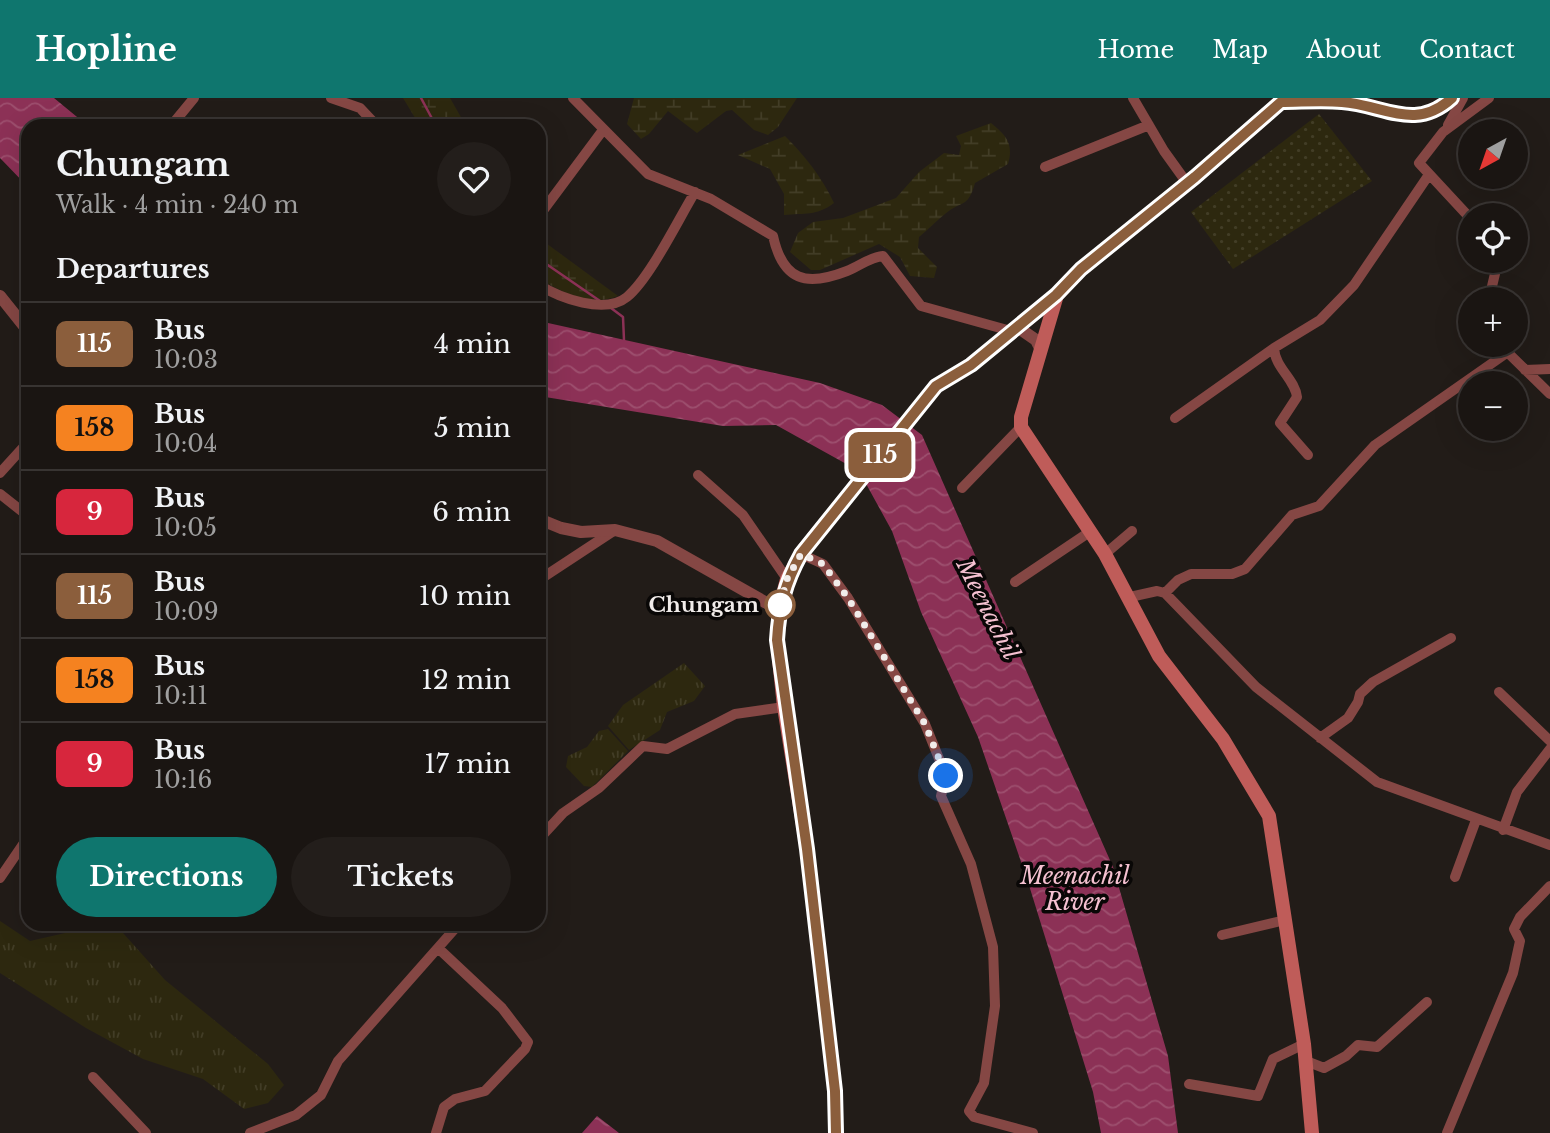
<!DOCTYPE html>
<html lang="en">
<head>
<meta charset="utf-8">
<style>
  :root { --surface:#1a1512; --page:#231e1b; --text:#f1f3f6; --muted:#9f9f9f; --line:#383432; --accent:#0f766e }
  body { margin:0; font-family:"Libre Baskerville",serif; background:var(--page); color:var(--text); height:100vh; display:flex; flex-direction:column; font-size:26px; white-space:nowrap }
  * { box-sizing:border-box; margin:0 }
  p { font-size:23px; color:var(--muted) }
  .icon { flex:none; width:38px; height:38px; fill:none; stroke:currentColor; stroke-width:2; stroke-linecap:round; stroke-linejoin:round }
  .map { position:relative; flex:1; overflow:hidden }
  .details { position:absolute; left:21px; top:21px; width:525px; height:812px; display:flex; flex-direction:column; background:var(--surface); border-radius:21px; box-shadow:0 7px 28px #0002,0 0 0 2px var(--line) }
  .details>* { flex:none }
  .badge { padding:0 14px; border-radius:10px; font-size:24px; line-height:46px }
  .needle { width:46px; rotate:220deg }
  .tools { position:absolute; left:1458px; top:21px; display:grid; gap:14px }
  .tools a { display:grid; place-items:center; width:70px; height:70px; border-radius:50%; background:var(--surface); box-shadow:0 7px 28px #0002,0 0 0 2px var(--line); font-size:35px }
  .you { position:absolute; width:35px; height:35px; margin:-18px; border:5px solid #fff; border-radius:50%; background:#1a73e8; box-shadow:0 0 0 10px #1a73e833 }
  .map>.badge { position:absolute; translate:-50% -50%; box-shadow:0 0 0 4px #fff }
  h2 { padding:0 35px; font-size:26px; line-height:63px }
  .round { display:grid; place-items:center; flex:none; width:74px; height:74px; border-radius:37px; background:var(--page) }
  .summary { display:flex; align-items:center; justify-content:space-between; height:119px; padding:0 35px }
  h1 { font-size:33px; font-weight:700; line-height:52px }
  .action { display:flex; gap:14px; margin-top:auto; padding:14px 35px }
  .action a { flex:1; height:80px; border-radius:42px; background:var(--accent); color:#fff; font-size:28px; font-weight:700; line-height:80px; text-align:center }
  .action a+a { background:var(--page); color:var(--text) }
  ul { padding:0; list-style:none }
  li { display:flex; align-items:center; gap:21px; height:84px; padding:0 35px; border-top:2px solid var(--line) }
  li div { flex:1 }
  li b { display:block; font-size:26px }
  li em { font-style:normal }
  li .badge { min-width:77px; font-weight:700; text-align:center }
  header { display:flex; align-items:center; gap:42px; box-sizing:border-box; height:98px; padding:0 35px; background:var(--accent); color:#fff }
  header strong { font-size:33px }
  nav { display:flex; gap:38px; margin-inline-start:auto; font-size:24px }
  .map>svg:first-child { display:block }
</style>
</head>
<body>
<header>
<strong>Hopline</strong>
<nav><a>Home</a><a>Map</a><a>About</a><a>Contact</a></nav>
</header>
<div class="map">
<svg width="1550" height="1035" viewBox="0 0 1550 1035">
  <defs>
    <pattern id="grass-tufts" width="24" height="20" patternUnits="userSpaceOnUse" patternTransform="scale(1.75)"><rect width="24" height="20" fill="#2d280f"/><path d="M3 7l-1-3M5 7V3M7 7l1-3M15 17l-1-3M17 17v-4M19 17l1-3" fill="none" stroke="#423d26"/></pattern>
    <pattern id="wetland-marsh" width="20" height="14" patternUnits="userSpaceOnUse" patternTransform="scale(1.75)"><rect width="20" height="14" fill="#2d280f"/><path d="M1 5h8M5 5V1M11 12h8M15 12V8" fill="none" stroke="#423d26"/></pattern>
    <pattern id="park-dots" width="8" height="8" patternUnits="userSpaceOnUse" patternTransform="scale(1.75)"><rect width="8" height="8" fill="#2d280f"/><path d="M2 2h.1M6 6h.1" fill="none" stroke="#423d26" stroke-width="1.8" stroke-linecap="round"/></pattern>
    <pattern id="water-waves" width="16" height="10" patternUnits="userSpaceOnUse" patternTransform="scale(1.75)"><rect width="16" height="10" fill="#8c3156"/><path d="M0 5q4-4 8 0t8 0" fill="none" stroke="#9d4f6e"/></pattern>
  </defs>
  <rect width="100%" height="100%" fill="#221c18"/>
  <path fill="url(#grass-tufts)" d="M 684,565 L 705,588 L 694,603 L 667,614 L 660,632 L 629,652 L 608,628 L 623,607 Z
    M 608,631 L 628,653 L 592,689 L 584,688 L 566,669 L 568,658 L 587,649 L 599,633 Z
    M 0,823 L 30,843 L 74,833 L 80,826 L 115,826 L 165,882 L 268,966 L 284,987 L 268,1005 L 244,1011 L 203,981 L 143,961 L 86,930 L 0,875 Z"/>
  <path fill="url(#wetland-marsh)" d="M 403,0 L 450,0 L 466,28 L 420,28 Z
    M 634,0 L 797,0 L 778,29 L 768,37 L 754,32 L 732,12 L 726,13 L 697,35 L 668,13 L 649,36 L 641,41 L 627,26 Z
    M 991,25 C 1006,37 1014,46 1008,66 L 975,85 C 968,111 961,102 945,116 C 936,123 929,131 919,139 L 918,150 L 937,169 L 934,180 L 910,178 L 900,159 L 879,146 L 820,172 L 811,172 L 790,154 L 798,135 L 813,124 L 843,120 L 896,100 L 919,74 L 944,55 L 959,57 L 961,48 L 956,38 Z
    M 785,38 C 805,58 822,79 834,105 C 817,118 804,115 784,117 L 784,96 L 770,71 L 738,57 Z
    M 539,140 L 618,198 C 590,209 565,195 539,181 Z"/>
  <path fill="url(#park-dots)" d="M 1319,16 L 1372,83 L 1233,171 L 1191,114 Z"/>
  <path fill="url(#water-waves)" d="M 0,0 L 54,0 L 88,28 L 28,28 L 28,89 L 0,60 Z
    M 539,223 L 820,285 L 882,307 L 922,337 L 1113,769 L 1168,958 L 1178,1035 L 1101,1035 L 1093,994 L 1028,784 L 978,639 L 921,514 L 892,433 L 859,373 L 776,327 L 723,328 L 539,298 Z
    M 597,1018 L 619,1035 L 582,1035 Z"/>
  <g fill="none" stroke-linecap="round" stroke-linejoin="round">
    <path stroke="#8c3156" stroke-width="2.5" d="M 421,0 L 436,28
      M 539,161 L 600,203
      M 611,210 L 623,219 L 624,242"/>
    <path stroke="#854744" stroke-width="10" d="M 331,0 L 360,10 L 377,28
      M 573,0 L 648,76 L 711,101 L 773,138 C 783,183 806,189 847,173 C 860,168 870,159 883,158 L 921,208 L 1011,233
      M 1133,0 L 1164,53 L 1187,85
      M 1448,27 L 1463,0
      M 171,28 L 194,0
      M 1045,69 L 1149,27
      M 539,118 L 603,32
      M 1470,120 L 1419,65 L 1443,34 L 1489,0
      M 539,187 C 560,200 605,217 627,199 C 650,180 678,122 695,94
      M 1489,201 L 1498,163
      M 1500,247 L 1550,296
      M 1525,272 L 1550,271
      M 1175,320 L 1274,250
      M 1308,357 L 1280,325 L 1297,299 C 1295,281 1275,270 1274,250 L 1320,222 L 1354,187 L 1428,78
      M 0,375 L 28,344
      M 698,377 L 743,417 L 787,481
      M 962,390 L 1021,329
      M 0,396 L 28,418
      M 801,456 L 823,466 L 848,500 L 925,626 L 946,678 L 941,698 L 971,766 L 993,849 L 995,908 L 984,985 L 969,1013 L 974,1019 L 1033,1035
      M 1105,456 L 1132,433
      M 539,482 L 615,432
      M 1015,484 L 1091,433
      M 1165,495 L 1178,482 L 1191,476 L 1232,476 L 1245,471 L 1292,417 L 1319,408 L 1375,347 L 1508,254
      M 1130,499 L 1157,493 L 1165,495 L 1256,589 L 1377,684 L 1550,747
      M 1499,594 L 1550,643
      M 1320,640 L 1348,620 L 1358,604 L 1360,596 L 1373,584 L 1451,540
      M 1503,732 L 1517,694 L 1550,651
      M 539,741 L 563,715 L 599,690 L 643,648 L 667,651 L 735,616 L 784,609
      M 1455,779 L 1476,722
      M 0,780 L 28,739
      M 1222,837 L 1285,822
      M 1306,963 L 1324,970 L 1346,958 L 1358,947 L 1377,949 L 1427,904
      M 93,979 L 146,1035
      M 1189,986 L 1258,998 L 1273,961 L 1304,946
      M 250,1035 L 296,1017 L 321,997 L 338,963 L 459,826
      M 436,1035 L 444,1009 L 455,1001 L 485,993 L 525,951 L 528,944 L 502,910 L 438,850
      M 1447,1035 L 1513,875 L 1520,843 L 1514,831 L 1520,819 L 1550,788"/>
    <path stroke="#854744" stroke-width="12" d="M 0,198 L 28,233
      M 1017,229 L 1036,242 L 1041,252
      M 539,421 L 561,430 L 581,434 L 615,432 L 657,443 L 779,512"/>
    <path stroke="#bf5c59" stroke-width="14" d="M 1281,4 C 1301,4 1322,2 1342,3 C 1384,7 1414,34 1452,0
      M 1057,197 L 1021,319 L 1021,329 L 1105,456 L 1159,558 L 1223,641 L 1269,718 L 1304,946 L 1312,1035
      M 836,1035 L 835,993 L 807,752 L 784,609 L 777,542 L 779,512 L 787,481 L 802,454 L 936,288 L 971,267 L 1057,197 L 1081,171 L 1195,79 L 1285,0"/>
  </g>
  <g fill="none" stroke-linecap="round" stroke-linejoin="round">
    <g stroke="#fff" stroke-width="16">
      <path id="line" d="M 836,1035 L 835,993 L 807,751 L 777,542 C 779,509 785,485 801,456 L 936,288 L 971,267 L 1056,197 L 1081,171 L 1195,79 L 1281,4 C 1301,4 1322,2 1342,4 C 1384,7 1415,34 1452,0"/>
    </g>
    <use href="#line" stroke="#8b5e3c" stroke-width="10"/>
    <path stroke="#f1ecea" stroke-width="7" stroke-dasharray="0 12.6" d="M 780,507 L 779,512 L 787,481 L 801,456 L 823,466 L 848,500 L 925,626 L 946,678"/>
  </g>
  <circle fill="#fff" stroke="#8b5e3c" stroke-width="3.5" cx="780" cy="507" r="14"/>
  <g text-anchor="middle" stroke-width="7" stroke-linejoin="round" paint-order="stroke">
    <g font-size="21" font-weight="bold" fill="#f1ecea" stroke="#090706" text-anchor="end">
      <text x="759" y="514">Chungam</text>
    </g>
    <g font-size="23" font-style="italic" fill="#f5c1d1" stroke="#090706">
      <text transform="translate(988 511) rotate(63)" y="8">Meenachil</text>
      <text x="1075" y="786">Meenachil<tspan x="1075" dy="26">River</tspan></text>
    </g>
  </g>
</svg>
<div class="tools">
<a><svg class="needle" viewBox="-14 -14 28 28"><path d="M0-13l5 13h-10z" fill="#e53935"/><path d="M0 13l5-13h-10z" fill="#9f9f9f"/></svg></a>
<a><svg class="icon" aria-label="locate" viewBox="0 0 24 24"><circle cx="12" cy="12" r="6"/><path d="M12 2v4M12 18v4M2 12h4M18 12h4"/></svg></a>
<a>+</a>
<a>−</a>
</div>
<div class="you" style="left:946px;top:678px"></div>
<b class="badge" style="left:880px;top:357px;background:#8b5e3c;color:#fff">115</b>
<section class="details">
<div class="summary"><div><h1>Chungam</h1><p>Walk · 4 min · 240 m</p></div><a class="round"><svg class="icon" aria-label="heart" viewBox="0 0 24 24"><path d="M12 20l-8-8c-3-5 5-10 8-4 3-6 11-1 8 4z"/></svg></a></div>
<h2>Departures</h2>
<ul>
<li><span class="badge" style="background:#8b5e3c;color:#fff">115</span><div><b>Bus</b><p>10:03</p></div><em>4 min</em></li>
<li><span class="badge" style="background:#f58220;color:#111">158</span><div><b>Bus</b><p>10:04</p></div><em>5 min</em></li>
<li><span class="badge" style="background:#d7263d;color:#fff">9</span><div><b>Bus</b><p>10:05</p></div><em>6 min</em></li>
<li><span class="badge" style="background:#8b5e3c;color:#fff">115</span><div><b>Bus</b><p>10:09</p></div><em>10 min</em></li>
<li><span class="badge" style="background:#f58220;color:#111">158</span><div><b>Bus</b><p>10:11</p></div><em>12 min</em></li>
<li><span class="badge" style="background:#d7263d;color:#fff">9</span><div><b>Bus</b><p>10:16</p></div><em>17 min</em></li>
</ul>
<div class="action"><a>Directions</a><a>Tickets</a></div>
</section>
</div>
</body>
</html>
